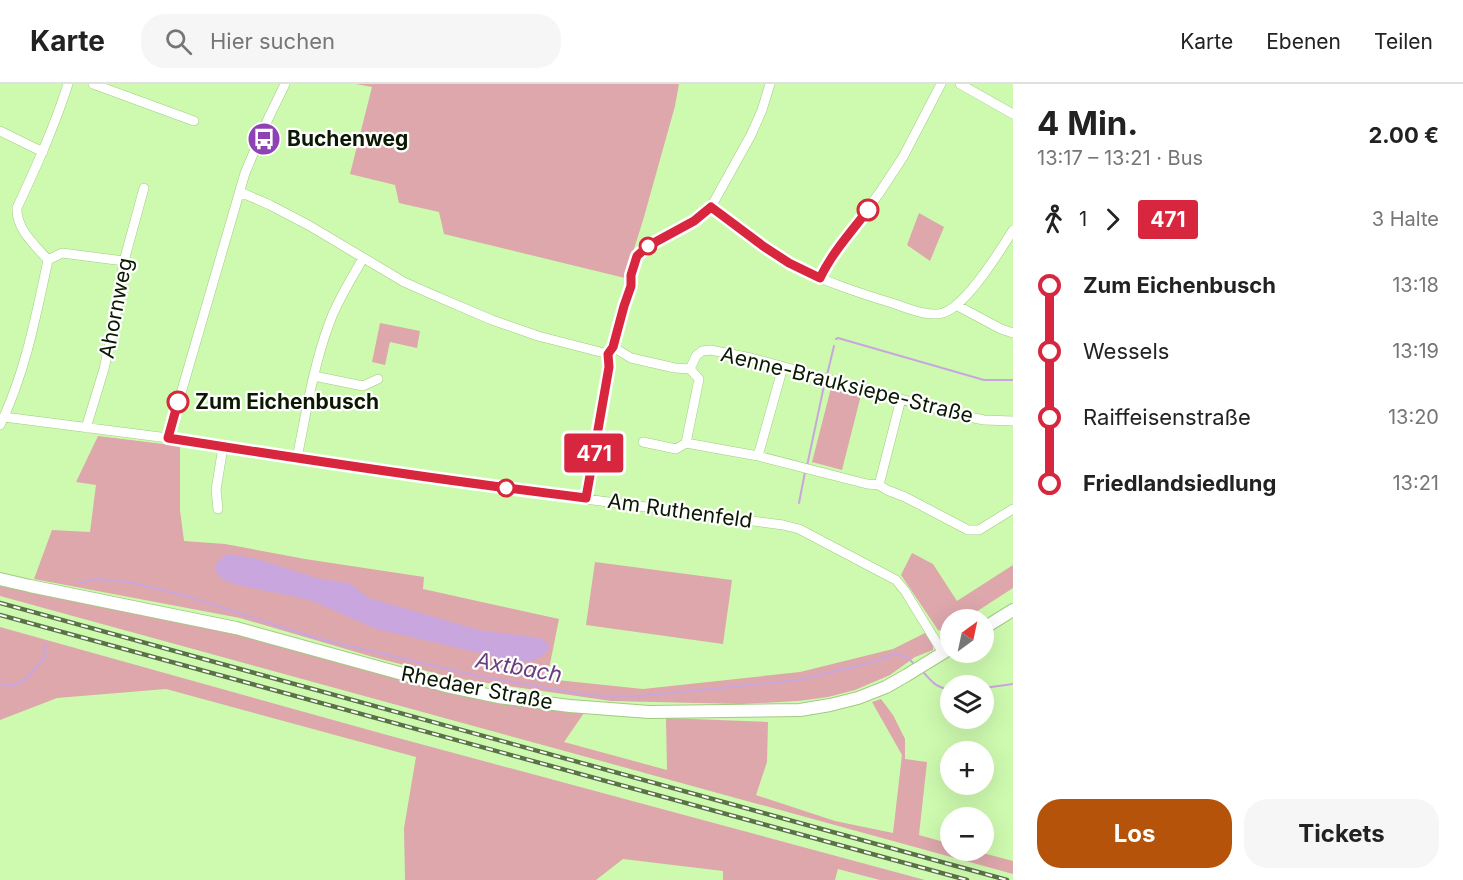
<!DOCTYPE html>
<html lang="de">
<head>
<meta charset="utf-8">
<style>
  :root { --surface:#fff; --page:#f6f6f6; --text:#222; --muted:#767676; --line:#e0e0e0; --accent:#b45309 }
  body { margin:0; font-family:Inter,sans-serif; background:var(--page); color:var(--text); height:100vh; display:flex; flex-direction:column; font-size:22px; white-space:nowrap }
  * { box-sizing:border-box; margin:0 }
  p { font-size:20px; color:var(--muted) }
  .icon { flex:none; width:33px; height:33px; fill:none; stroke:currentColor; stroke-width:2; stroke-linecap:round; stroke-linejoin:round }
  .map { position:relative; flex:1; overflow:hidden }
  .panel { display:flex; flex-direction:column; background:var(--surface); width:450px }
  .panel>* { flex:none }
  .badge { padding:0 12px; border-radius:4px; font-size:21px; line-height:39px }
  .needle { width:39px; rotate:33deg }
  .fabs { position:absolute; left:940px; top:525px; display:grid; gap:12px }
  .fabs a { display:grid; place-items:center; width:54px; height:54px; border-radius:50%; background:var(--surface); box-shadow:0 6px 24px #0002; font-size:30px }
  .map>.badge { position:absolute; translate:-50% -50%; box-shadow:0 0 0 3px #fff }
  .legs { display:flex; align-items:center; gap:9px; height:66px; padding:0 24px; font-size:20px }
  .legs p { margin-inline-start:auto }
  .headline { display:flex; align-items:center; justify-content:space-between; height:102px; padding:0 24px }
  h1 { font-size:33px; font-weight:700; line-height:45px }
  .cta { display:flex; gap:12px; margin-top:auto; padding:12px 24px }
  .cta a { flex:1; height:69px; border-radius:24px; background:var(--accent); color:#fff; font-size:24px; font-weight:700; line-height:69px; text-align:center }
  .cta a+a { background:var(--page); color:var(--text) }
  ul { padding:0 24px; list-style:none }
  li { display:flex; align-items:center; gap:21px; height:66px; font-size:22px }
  li i { display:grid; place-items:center; width:9px; height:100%; margin:0 8px; background:currentColor }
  li i::after { content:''; width:15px; height:15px; margin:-8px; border:4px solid; border-radius:50%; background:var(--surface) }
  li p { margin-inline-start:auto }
  li:first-child i { background:linear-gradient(#0000 50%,currentColor 0) }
  li:last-child i { background:linear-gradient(currentColor 50%,#0000 0) }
  header { display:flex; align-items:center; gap:36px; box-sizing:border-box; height:84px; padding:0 30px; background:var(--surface); border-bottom:2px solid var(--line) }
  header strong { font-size:28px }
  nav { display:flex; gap:33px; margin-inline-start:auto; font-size:21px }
  .search { width:420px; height:54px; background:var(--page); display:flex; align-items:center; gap:15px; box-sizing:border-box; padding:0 21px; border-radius:24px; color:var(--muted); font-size:22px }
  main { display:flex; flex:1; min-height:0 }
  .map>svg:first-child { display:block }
</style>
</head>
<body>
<header>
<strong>Karte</strong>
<div class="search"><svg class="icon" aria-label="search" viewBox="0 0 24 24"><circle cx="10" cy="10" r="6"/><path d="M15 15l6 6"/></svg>Hier suchen</div>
<nav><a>Karte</a><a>Ebenen</a><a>Teilen</a></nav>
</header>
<main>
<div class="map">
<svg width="1013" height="796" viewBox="0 0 1013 796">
  <rect width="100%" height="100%" fill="#cefaaf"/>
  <path fill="#dda7ac" d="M 356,0 L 679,0 L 675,22 L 644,133 L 625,194 L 444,150 L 439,128 L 399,119 L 395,101 L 350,90 L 372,3 Z
    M 919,129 L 944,143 L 930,177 L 907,161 Z
    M 380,239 L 420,247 L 417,264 L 390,258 L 385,281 L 372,278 Z
    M 831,304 L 861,311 L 842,386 L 812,378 Z
    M 98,352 L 180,362 L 180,426 L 184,457 L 225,460 L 305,475 L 424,493 L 423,505 L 559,535 L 547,595 L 643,605 L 800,588 L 893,565 L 925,549 L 933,562 L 933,566 L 915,573 L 890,591 L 855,606 L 828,613 L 798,617 L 741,620 L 611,617 L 454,594 L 373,573 L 240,534 L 34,495 L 52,446 L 90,448 L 96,401 L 76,398 Z
    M 912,469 L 933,480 L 957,517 L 1013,481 L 1013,504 L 979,526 L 968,535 L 951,536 L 951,549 L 938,546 L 901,491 Z
    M 595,478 L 732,496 L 723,560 L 586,541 Z
    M 0,499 L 45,511 L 238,550 L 497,617 L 584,629 L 564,658 L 667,686 L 666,634 L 768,638 L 767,678 L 756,711 L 835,737 L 893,749 L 902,671 L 872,618 L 881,615 L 893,631 L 905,655 L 905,675 L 927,678 L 919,751 L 951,760 L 951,766 L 975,767 L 1013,777 L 1013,790 L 0,512 Z
    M 0,543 L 387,651 L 925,796 L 880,796 L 838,785 L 835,796 L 723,796 L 723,787 L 623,775 L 596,796 L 405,796 L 404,744 L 416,673 L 166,605 L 57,614 L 0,636 Z"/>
  <path fill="#c9a6de" d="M 228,470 L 254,474 L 320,495 L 349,499 L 369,514 L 479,546 L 540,554 L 547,558 L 549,565 C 540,575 533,578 520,578 L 376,545 L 310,516 L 234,500 L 224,496 L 217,490 L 215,481 L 222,473 Z"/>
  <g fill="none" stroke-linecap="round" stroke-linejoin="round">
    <path stroke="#c9a6de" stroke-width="2" d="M 836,255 L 838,254 L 984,296 L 1013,296
      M 827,291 L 834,262
      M 807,382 L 825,297
      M 799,419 L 805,388
      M 78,499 L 96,495 L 128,498 L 183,511 L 316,554 L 478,592 L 587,611 L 630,613 L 799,596 L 873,578 L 895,570 L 907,573 L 915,581
      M 922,587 C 934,599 933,602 951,606
      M 0,600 L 13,602 L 26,595 L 44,574 L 46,560
      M 984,604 L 1013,600"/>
    <g stroke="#a0cb81" stroke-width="10">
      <path id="street" d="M 68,0 C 54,44 36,83 17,124 C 16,145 35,161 48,176 L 62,169 L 124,177
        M 93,0 L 194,37
        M 960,0 L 1013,30
        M 0,47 L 43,68
        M 240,108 L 270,121 L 310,142 L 404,198 L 431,210 L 492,236 L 538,252 L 608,270
        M 711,123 C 736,143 761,163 789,179 C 822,197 859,209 895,220 C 910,225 928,233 943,229 C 967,221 1000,167 1013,146
        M 820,194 L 826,183 L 880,108 L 903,73 L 941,0
        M 956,221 L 1001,245 L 1013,249
        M 613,263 L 631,274 L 675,284 L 690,285 L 699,295 L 686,359 L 676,365 L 643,358
        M 690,285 L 696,272 L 702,267 L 710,266 L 751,274 L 955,330 L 984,336 L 1013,337
        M 314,292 L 363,302 L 378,295
        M 4,333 L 168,354 L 240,366 L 517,406 L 783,441 L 799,445 L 896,496 L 905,507 L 943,569
        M 0,341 C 25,290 36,232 48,176
        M 86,344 L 104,285 L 116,231 L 124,177 L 144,104
        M 168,354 L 245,89 L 268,35 L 285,0
        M 686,359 L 758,372 L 867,400 L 879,401 L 887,406 L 905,413 L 968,446 L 979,446 L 1013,425
        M 758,372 L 783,283
        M 297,374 C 306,330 313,283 329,240 C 337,217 351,196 363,174
        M 879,401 L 901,315
        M 586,414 L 609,283 L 608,270 L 613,263 L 624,222 L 631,203 L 631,191 L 637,172 L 648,162 L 694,137 L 711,123 L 751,51 L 762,26 L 770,0
        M 218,425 L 216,406 L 223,363"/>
    </g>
    <g stroke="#a0cb81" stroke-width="14">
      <path id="secondary" d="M 0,495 L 30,502 L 236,544 L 450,603 L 498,613 L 570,622 L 649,628 L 800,626 L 830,621 L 858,614 L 886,603 L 907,591 L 951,564
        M 984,544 L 1013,526"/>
    </g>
    <use href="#street" stroke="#fff" stroke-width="9"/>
    <use href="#secondary" stroke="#fff" stroke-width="12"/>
    <g stroke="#597346" stroke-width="4.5">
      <path id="rail" d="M 0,519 L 1007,796
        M 0,531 L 967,796"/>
    </g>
    <use href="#rail" stroke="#fff" stroke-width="2" stroke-dasharray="7" stroke-linecap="butt"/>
  </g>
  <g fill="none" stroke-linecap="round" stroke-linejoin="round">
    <g stroke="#fff" stroke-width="14">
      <path id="line-1" d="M 178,318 L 168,354 C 307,376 446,397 586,414 L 609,283 L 608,270 L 613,263 L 624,222 L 631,202 L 631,191 L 637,172 L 648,162 L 694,137 L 711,123 L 763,162 L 789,179 L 820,194 C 832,169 851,148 868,126"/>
    </g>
    <use href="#line-1" stroke="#d7263d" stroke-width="9"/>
  </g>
  <defs>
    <g id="bus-disc" transform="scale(1.725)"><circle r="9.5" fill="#8e42b3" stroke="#fff"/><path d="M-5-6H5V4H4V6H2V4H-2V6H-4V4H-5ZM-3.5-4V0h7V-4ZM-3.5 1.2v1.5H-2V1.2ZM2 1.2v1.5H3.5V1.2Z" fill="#fff"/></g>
  </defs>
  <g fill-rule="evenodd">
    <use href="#bus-disc" x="264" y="55"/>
  </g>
  <g fill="#fff" stroke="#d7263d" stroke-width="3">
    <circle cx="868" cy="126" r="10"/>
    <circle cx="648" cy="162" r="8"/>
    <circle cx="178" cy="318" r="10"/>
    <circle cx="506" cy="404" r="8"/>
  </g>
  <g text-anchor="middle" stroke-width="4.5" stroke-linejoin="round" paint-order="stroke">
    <g font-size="21" font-weight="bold" fill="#0a1900" stroke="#fff" text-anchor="start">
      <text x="287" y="62">Buchenweg</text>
    </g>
    <g font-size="21" fill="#0a1900" stroke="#fff">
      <text transform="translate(116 224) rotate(-79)" y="7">Ahornweg</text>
      <text transform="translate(847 301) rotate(14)" y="7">Aenne-Brauksiepe-Straße</text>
      <text transform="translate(680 427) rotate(8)" y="7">Am Ruthenfeld</text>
      <text transform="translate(477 604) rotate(11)" y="7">Rhedaer Straße</text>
    </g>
    <g font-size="21" font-weight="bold" fill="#0a1900" stroke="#fff" text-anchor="start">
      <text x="195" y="325">Zum Eichenbusch</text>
    </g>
    <g font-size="22" font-style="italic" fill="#693d81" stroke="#fff">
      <text transform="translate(519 583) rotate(10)" y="8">Axtbach</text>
    </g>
  </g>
</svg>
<div class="fabs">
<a><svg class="needle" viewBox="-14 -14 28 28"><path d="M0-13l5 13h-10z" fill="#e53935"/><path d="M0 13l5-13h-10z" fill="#767676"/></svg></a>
<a><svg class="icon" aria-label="layers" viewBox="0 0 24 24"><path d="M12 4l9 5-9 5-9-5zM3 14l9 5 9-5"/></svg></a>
<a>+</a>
<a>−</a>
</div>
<b class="badge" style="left:594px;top:369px;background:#d7263d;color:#fff">471</b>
</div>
<section class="panel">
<div class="headline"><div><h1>4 Min.</h1><p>13:17 – 13:21 · Bus</p></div><b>2.00 €</b></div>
<div class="legs"><svg class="icon" aria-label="walk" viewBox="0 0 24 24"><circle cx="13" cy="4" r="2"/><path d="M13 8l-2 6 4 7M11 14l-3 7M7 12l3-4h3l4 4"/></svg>1<svg class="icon" aria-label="forward" viewBox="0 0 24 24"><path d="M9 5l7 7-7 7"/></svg><b class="badge" style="background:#d7263d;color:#fff">471</b><p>3 Halte</p></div>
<ul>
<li><i style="color:#d7263d"></i><b>Zum Eichenbusch</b><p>13:18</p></li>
<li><i style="color:#d7263d"></i><span>Wessels</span><p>13:19</p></li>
<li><i style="color:#d7263d"></i><span>Raiffeisenstraße</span><p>13:20</p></li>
<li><i style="color:#d7263d"></i><b>Friedlandsiedlung</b><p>13:21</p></li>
</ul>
<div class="cta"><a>Los</a><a>Tickets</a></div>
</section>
</main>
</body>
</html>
